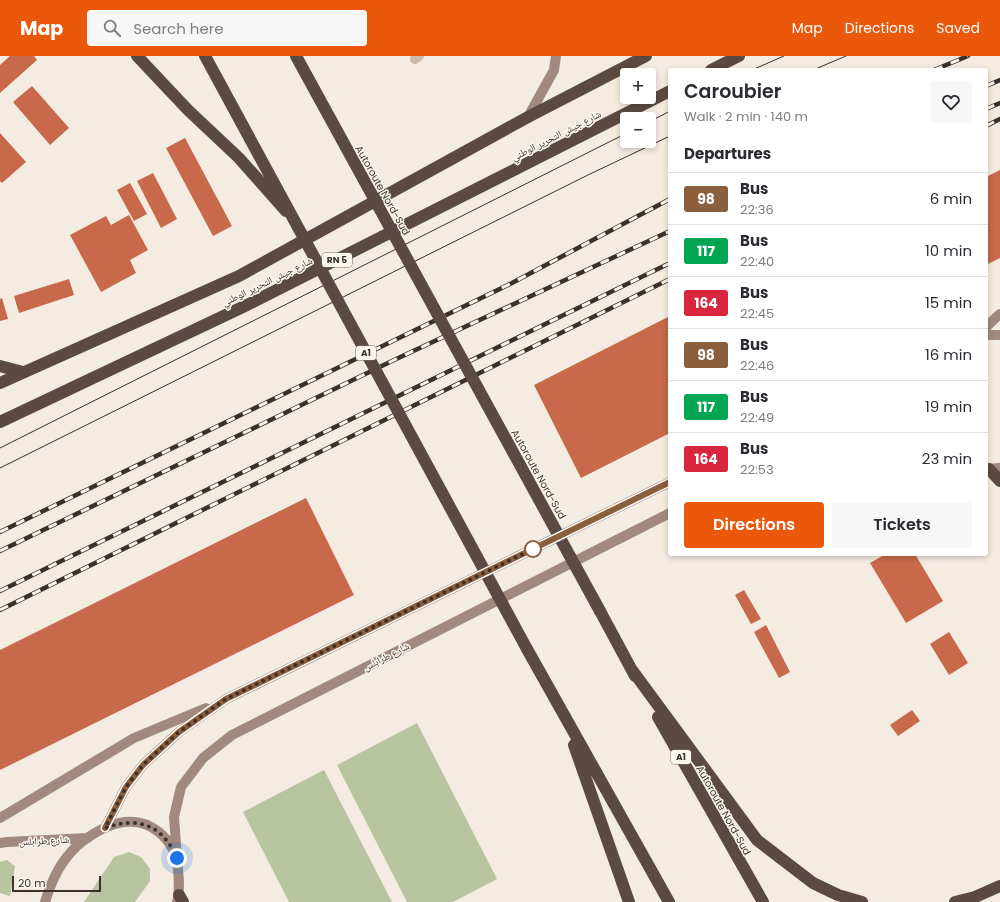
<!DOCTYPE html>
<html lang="en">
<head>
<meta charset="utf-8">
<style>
  :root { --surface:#fff; --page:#f7f7f7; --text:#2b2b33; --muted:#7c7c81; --line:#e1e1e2; --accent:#ea580c }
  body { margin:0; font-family:Poppins,"Noto Naskh Arabic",sans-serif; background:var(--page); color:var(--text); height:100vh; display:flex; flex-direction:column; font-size:15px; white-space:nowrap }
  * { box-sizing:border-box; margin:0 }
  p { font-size:13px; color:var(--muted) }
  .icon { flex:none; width:22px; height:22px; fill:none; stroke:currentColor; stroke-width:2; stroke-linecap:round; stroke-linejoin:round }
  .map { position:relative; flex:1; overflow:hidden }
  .side { position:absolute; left:668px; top:12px; width:320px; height:488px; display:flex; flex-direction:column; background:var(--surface); border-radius:4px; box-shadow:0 2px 6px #0003 }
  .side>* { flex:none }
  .badge { padding:0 8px; border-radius:3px; font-size:14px; line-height:26px }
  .tools { position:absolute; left:620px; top:12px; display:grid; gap:8px }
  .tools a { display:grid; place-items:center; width:36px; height:36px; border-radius:4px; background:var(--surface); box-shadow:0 2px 6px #0003; font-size:20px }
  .scale { position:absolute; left:12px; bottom:10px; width:89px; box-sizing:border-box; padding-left:4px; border:2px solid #3b302b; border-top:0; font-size:11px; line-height:14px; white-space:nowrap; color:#3b302b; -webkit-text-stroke:3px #fbf5ee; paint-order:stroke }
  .you { position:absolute; width:20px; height:20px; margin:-10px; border:3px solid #fff; border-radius:50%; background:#1a73e8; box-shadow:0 0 0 6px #1a73e833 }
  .map>.badge { position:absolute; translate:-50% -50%; box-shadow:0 0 0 2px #fff }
  h2 { padding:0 16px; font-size:15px; line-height:36px }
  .round { display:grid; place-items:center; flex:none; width:42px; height:42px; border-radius:4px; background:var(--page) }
  .head { display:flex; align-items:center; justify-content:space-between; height:68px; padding:0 16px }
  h1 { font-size:19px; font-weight:600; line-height:30px }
  .button { display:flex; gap:8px; margin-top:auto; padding:8px 16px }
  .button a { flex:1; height:46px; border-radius:4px; background:var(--accent); color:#fff; font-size:16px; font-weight:600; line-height:46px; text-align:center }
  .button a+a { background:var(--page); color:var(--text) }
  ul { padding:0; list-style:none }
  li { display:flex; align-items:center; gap:12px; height:52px; padding:0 16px; border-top:1px solid var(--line) }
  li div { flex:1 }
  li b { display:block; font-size:15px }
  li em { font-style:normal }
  li .badge { min-width:44px; font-weight:700; text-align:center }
  header { display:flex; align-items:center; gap:24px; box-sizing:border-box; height:56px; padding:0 20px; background:var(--accent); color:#fff }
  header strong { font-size:19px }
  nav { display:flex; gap:22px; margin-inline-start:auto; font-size:14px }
  .search { width:280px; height:36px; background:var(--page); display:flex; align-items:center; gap:10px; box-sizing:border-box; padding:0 14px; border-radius:4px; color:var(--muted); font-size:15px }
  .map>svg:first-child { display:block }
</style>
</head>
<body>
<header>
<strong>Map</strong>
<div class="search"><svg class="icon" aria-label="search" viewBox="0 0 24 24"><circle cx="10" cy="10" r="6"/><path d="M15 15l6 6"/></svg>Search here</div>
<nav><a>Map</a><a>Directions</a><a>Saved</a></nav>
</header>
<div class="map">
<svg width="1000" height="846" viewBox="0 0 1000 846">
  <rect width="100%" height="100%" fill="#f4ebe1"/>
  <path fill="#b8c4a0" d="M 417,667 L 497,823 L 453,846 L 407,846 L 337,709 Z
    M 324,714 L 392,846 L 289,846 L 243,756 Z
    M 129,796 L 141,801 L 150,813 L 150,825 L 135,846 L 84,846 L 114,801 Z
    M 7,804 L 15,810 L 10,840 L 0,837 L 0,806 Z"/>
  <path fill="#c8694b" d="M 10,0 L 34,0 L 37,4 L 0,37 L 0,9 Z
    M 32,30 L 69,72 L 50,89 L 13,46 Z
    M 0,77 L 26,106 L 2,127 L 0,125 Z
    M 185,82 L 232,170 L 213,180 L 166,92 Z
    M 1000,114 L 1000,202 L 986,209 L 986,121 Z
    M 153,117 L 177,163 L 161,172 L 137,125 Z
    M 130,127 L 147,158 L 134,165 L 117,134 Z
    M 129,159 L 148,194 L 130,204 L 136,217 L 101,236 L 70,179 L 106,160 L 111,169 Z
    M 69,223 L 74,239 L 19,257 L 14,240 Z
    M 2,242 L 8,263 L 0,265 L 0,243 Z
    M 670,260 L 670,377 L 581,422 L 534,329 Z
    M 306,442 L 354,539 L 0,714 L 0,594 Z
    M 886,498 L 915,498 L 943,545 L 906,567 L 870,507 Z
    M 744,534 L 761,563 L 751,568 L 735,539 Z
    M 766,569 L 790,616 L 779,622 L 754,576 Z
    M 949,576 L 968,607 L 949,619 L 930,588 Z
    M 912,654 L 920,665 L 898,680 L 890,669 Z"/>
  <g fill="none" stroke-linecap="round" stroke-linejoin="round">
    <path stroke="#cdbbac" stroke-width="10" d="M 415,3 L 419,0"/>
    <path stroke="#a18a7d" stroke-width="10" d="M 528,61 L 554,14 L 556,0
      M 986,271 L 1000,258
      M 986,279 L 1000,279
      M 986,413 L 1000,412
      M 0,762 L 134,682 L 206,652
      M 105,772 L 126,731 L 143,709 L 179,676 L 226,643 L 670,426
      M 0,787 L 7,786 L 88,782
      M 177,802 L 174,761 L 181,731 L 203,702 L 232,679 L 670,457
      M 45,846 C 51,827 58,810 72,795 C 83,783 102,771 119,767 C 150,760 175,783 178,813 C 179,824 180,835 177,846"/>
    <path stroke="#5c4a42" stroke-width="12" d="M 137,0 L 188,54 L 239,102 L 286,155
      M 711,14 L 739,0
      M 0,310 L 23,316
      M 0,327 L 239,220 L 528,61 L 646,0
      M 0,366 L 247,249 L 670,35
      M 989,413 L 1000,425
      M 600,555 L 635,620
      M 527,593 L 669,846
      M 632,614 L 757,784 L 813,827 L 838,839 L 862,846
      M 658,661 L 763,846
      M 574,689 L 629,846
      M 179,839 L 183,846
      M 955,846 L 975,841 L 1000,830"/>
    <path stroke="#3b302b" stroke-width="1" d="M 752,14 L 784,0
      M 813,14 L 846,0
      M 649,66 L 670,55
      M 0,392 L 627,77
      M 0,412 L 590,118 L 670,80"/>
    <g stroke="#3b302b" stroke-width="4.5">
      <path id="rail" d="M 934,14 L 968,0
        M 986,30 L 1000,24
        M 986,53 L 1000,47
        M 986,70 L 1000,63
        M 0,476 L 512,227 L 670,143
        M 0,495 L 392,305 L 670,175
        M 0,535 L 670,207
        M 0,554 L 670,223"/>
    </g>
    <use href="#rail" stroke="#fbf5ee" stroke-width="3" stroke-dasharray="9" stroke-linecap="butt"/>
    <path stroke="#5c4a42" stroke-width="12" d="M 205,0 L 527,593
      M 296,0 L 600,555"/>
  </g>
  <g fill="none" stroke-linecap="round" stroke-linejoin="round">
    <g stroke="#fff" stroke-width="9">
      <path id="line" d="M 105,772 L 126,731 L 143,709 L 179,676 L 226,643 L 670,426"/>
    </g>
    <use href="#line" stroke="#8b5e3c" stroke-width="6"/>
    <path stroke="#3b302b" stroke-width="4" stroke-dasharray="0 7.2" d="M 177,802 C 162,769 139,760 105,772 L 126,731 L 143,709 L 179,676 L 226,643 L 533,493"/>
  </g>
  <circle fill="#fff" stroke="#8b5e3c" stroke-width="2" cx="533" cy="493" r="8"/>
  <g text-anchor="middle" stroke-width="3" stroke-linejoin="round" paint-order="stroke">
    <g fill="#fbf5ee" stroke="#756b66" stroke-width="1">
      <rect x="322" y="197" width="30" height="14" rx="3"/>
      <rect x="356" y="290" width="20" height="14" rx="3"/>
      <rect x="671" y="694" width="20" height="14" rx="3"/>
    </g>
    <g font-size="9" font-weight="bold" fill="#3b302b">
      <text x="337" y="207">RN 5</text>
      <text x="366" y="300">A1</text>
      <text x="681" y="704">A1</text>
    </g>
    <g font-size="10" fill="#3b302b" stroke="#fbf5ee">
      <text transform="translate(556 79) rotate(-27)" y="4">شارع جيش التحرير الوطني</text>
      <text transform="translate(383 134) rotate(61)" y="4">Autoroute Nord-Sud</text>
      <text transform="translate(267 225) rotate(-26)" y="4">شارع جيش التحرير الوطني</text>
      <text transform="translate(539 418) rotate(61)" y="4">Autoroute Nord-Sud</text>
      <text transform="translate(386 600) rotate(-27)" y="4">شارع طرابلس</text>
      <text transform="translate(724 754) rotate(61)" y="4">Autoroute Nord-Sud</text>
      <text transform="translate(44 784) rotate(-3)" y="4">شارع طرابلس</text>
    </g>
  </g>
</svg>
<div class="tools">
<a>+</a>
<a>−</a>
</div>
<div class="scale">20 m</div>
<div class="you" style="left:177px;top:802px"></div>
<section class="side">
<div class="head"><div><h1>Caroubier</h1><p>Walk · 2 min · 140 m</p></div><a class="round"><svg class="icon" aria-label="heart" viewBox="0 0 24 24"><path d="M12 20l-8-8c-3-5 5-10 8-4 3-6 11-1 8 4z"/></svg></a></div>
<h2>Departures</h2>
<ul>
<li><span class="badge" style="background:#8b5e3c;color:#fff">98</span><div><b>Bus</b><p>22:36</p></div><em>6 min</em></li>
<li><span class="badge" style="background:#00a651;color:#fff">117</span><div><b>Bus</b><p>22:40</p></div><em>10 min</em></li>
<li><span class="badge" style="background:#d7263d;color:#fff">164</span><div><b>Bus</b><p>22:45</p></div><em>15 min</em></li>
<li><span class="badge" style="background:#8b5e3c;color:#fff">98</span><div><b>Bus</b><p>22:46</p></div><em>16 min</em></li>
<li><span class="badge" style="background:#00a651;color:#fff">117</span><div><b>Bus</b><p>22:49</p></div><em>19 min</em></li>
<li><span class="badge" style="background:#d7263d;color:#fff">164</span><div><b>Bus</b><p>22:53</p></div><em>23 min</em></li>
</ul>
<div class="button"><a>Directions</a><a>Tickets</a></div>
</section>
</div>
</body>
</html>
